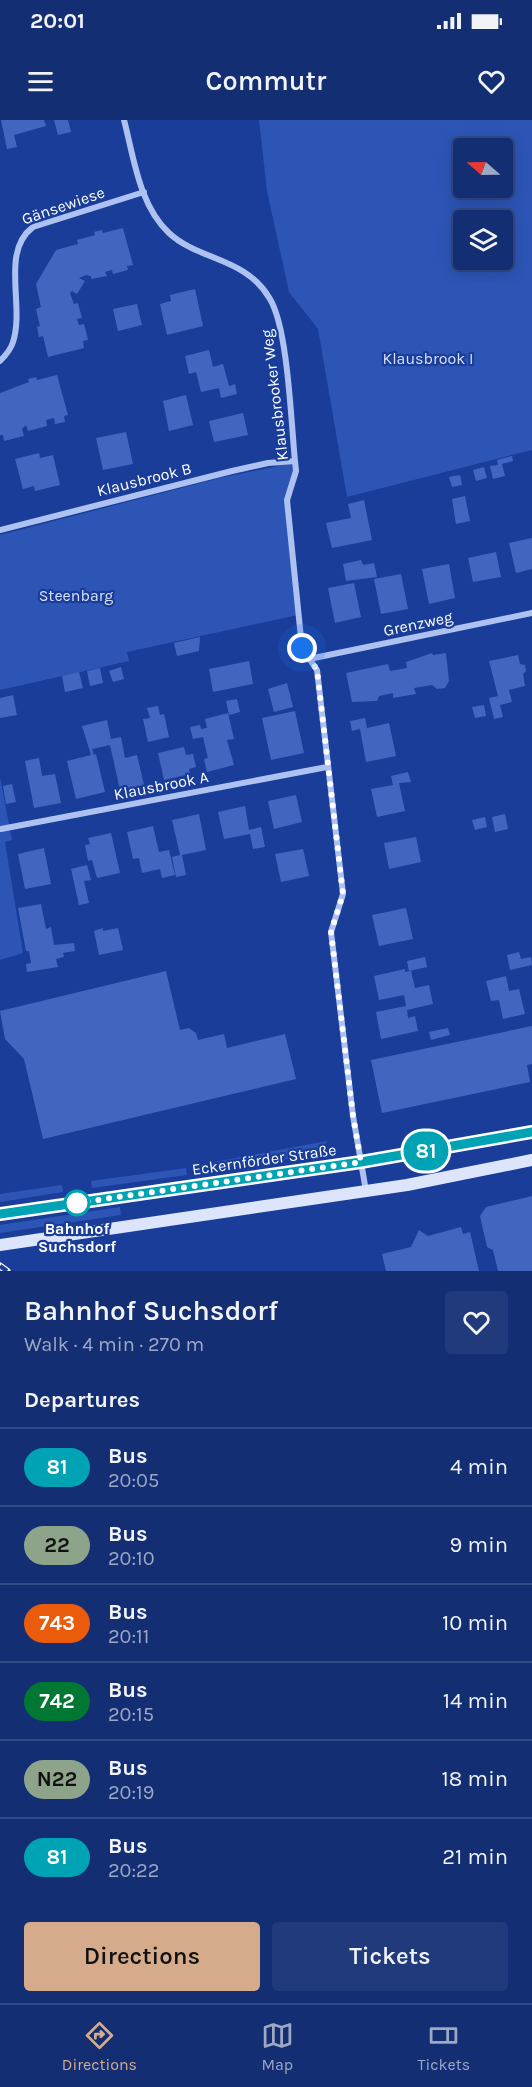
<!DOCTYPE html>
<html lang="en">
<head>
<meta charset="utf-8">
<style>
  :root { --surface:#132e73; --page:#203a7b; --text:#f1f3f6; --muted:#9da8c4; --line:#324a85; --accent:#d6ab8b }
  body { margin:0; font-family:Karla,sans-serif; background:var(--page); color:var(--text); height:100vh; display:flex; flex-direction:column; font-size:22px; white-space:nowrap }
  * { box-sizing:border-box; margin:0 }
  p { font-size:20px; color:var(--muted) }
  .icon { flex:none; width:33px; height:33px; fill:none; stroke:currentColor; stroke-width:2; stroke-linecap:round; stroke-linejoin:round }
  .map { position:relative; height:1151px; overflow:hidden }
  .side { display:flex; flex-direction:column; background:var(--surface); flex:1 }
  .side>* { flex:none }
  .badge { padding:0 12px; border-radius:20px; font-size:21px; line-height:39px }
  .needle { width:39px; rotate:290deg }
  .tools { position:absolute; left:453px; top:18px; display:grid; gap:12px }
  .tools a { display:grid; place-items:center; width:60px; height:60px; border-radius:6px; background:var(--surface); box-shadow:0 3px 15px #0003,0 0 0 2px var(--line); font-size:30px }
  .you { position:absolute; width:30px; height:30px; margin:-15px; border:4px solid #fff; border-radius:50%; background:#1a73e8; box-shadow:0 0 0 9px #1a73e833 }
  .map>.badge { position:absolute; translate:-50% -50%; box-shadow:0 0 0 3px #fff }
  h2 { padding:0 24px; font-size:22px; line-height:54px }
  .round { display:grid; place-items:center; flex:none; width:63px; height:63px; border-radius:6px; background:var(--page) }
  .summary { display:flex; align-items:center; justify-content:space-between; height:102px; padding:0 24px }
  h1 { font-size:28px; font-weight:600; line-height:45px }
  .cta { display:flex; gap:12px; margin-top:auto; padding:12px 24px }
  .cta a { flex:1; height:69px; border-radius:6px; background:var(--accent); color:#111; font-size:24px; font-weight:600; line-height:69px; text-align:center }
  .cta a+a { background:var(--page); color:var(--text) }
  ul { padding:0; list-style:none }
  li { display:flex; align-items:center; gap:18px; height:78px; padding:0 24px; border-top:2px solid var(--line) }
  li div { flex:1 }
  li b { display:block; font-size:22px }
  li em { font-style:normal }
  li .badge { min-width:66px; font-weight:700; text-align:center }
  .status { display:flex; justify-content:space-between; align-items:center; height:42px; padding:0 30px; background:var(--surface); direction:ltr }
  .status svg { height:16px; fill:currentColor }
  header { display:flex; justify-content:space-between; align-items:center; height:78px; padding:0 24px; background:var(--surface); font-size:27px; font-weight:600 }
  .dock { display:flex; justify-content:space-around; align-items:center; height:84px; border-top:2px solid var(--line); background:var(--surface); font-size:16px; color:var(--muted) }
  .dock a { display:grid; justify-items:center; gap:3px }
  .dock .on { color:var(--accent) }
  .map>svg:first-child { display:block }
</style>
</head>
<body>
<div class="status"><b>20:01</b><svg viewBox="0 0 49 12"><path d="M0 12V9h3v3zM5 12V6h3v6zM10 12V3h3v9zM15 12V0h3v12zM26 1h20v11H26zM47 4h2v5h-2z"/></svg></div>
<header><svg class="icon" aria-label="menu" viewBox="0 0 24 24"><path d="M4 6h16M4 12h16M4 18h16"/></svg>Commutr<svg class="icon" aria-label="heart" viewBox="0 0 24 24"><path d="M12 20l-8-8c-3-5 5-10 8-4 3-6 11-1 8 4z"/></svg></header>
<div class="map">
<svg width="532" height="1151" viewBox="0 0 532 1151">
  <rect width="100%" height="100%" fill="#193d99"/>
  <path fill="#2c55b6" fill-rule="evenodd" d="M 259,0 L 532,0 L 532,330 L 347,377 L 318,209 L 289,172 L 267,71 ZM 502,28 L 502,68 L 464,68 L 464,28 ZM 502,100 L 502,140 L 464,140 L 464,100 Z
    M 293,343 L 296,351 L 288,370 L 298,495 L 127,532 L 129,541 L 0,570 L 0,415 L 220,358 Z
    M 0,657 L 12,720 L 5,722 L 23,833 L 0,840 Z
    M 327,1021 L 319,1035 L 204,1050 L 203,1044 Z
    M 186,1048 L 187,1055 L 92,1068 L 91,1061 Z
    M 62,1065 L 63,1072 L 0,1082 L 0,1074 Z
    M 120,1087 L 121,1095 L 0,1113 L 0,1105 Z"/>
  <path fill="#4266c0" d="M 1,0 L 44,0 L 46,6 L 14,15 L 17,27 L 7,29 Z
    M 54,0 L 68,0 L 71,12 L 58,15 Z
    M 123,108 L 133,145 L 127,146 L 128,150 L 113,154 L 112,150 L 105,152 L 107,156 L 91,159 L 91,156 L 86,155 L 79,158 L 85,161 L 77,174 L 72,171 L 70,173 L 74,184 L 78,183 L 82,198 L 77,199 L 79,205 L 84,204 L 88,220 L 83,221 L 84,228 L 48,237 L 43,216 L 39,217 L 37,207 L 40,206 L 36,189 L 41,187 L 36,164 L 56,130 L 78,124 L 77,120 L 95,115 L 94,112 L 102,110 L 103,113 Z
    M 195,169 L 203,206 L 167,215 L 160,184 L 171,181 L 170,175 Z
    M 137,184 L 142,205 L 118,211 L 113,189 Z
    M 209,230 L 213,247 L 223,244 L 229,266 L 235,264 L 237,274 L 221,278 L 219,268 L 201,272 L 196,252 L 189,254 L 185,236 Z
    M 57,255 L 68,295 L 64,296 L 65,302 L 55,304 L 54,298 L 46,300 L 47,306 L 28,311 L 26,305 L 22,309 L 24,316 L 4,321 L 3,315 L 0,315 L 0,273 L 29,262 L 28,259 L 36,257 L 37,260 Z
    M 186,275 L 193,305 L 169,311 L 163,281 Z
    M 243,293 L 248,315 L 214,322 L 209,301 Z
    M 126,312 L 133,344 L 103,350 L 96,318 Z
    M 39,333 L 40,338 L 53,335 L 60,365 L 35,371 L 34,366 L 23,369 L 15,339 Z
    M 512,336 L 513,341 L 502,344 L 505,356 L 493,359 L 490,346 L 498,345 L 497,340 Z
    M 484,347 L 487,358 L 476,361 L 473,350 Z
    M 460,355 L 462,365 L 452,367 L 449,357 Z
    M 465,376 L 470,401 L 456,404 L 452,379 Z
    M 364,380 L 372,420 L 332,428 L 326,403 L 351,398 L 348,384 Z
    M 532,418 L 532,449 L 516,453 L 509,423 Z
    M 496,432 L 501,457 L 473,462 L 468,438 Z
    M 361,440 L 363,445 L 374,443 L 377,457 L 346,461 L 343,444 Z
    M 449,444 L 455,478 L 429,484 L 422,449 Z
    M 401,454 L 408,489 L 381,494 L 374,459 Z
    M 354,463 L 361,497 L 335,503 L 328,468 Z
    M 200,517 L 199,531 L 177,536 L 174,523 Z
    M 432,533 L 433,535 L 446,533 L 449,561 L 445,568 L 437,569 L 432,565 L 414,568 L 416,574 L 393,578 L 393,573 L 379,576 L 377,581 L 352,582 L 346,553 L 388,544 L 390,551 L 407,548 L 406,542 Z
    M 518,535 L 520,544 L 525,545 L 526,551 L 523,554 L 525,566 L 509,570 L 512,582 L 500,585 L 503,597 L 494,599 L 489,578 L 498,576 L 489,541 Z
    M 249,541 L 253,564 L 213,572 L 209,549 Z
    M 121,547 L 124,559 L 113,562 L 109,551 Z
    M 100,548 L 103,563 L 90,566 L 87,551 Z
    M 79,552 L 83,568 L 65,572 L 62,556 Z
    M 287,563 L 293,587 L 274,592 L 268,569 Z
    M 13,575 L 17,595 L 0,598 L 0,578 Z
    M 237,579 L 240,592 L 229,595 L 226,581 Z
    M 484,585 L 486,596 L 475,598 L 472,587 Z
    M 158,586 L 160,595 L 164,594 L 169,617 L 148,622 L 143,599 L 150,598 L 147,588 Z
    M 295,591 L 304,633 L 271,640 L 262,598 Z
    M 228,593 L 234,619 L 227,620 L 234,645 L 207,652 L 204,639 L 208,638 L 203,617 L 193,619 L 190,607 L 200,605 L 201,609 L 207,608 L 205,599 Z
    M 365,598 L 367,608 L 389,603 L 396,636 L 366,642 L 360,609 L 352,611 L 350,601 Z
    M 107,600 L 111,619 L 121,617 L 125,638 L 137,635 L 144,665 L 120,670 L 110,625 L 92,629 L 94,635 L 96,634 L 105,672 L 76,679 L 67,641 L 91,635 L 82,606 Z
    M 184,627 L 186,635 L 193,634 L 196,647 L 189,649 L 190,654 L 164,660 L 158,633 Z
    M 39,638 L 42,656 L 55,654 L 61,683 L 34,688 L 25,641 Z
    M 408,652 L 411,662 L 399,663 L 405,691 L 377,697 L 371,669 L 393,665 L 391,656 Z
    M 12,664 L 16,682 L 6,684 L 3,666 Z
    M 296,675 L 302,702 L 274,709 L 268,681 Z
    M 245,686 L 249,710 L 261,707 L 265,727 L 253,729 L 250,714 L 224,719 L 218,692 Z
    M 199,694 L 206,730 L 182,735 L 186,755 L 176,757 L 172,737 L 180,735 L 172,700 Z
    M 505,694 L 508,709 L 495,712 L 492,697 Z
    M 485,697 L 487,707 L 475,710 L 472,700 Z
    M 153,706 L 159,732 L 169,730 L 175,755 L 162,758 L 160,749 L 142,753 L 139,738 L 133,739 L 127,712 Z
    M 111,713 L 120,753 L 97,758 L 92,740 L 88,741 L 85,725 L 90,724 L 88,718 Z
    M 416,717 L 421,742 L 389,749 L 384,723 Z
    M 44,728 L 51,764 L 25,769 L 18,734 Z
    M 303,729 L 309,756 L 281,762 L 275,734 Z
    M 87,745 L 91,760 L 84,761 L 89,783 L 79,785 L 71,749 Z
    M 41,784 L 46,809 L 51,807 L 54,825 L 74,823 L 75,831 L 63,833 L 64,837 L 56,839 L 58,847 L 27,852 L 26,844 L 31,843 L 29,831 L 26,831 L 18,788 Z
    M 406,788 L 413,819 L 379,826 L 372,795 Z
    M 103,808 L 103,811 L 118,808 L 123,830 L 99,835 L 94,811 Z
    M 519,832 L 521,839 L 531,837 L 532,845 L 510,850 L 507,835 Z
    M 425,837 L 427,847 L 409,851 L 407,841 Z
    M 405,849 L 405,852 L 411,851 L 415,868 L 429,865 L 433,884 L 407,890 L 408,898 L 415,896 L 418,911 L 381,919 L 376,892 L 406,886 L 404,875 L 379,880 L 374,856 Z
    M 166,851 L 180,910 L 189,908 L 196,913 L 198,920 L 224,914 L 227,928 L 285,914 L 296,959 L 43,1019 L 24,939 L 5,919 L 0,891 Z
    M 506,856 L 509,871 L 519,869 L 525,894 L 503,899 L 499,880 L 491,881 L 486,861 Z
    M 532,906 L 532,944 L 527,945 L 530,962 L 382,993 L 371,940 Z
    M 448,908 L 450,915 L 431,920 L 429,912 Z
    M 532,1076 L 532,1151 L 498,1151 L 493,1130 L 487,1127 L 480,1096 L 486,1087 Z
    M 461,1107 L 463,1114 L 470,1112 L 479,1151 L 386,1151 L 382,1134 L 411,1127 L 419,1110 L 428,1116 Z"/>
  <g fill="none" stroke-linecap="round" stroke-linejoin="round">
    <path stroke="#adc2f1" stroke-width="6" d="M 124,0 C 134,38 139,85 169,113 C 199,141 246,137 270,179 C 288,209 291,302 295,341 L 296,351 L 287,380 L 302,528 L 317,550 L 343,774 L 331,812 L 353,996 L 366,1071
      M 0,241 C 5,236 11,229 13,222 C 25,185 0,132 33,107 L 144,72
      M 0,410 L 232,351 L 268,343 L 295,341
      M 309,539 L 532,493
      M 1,709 L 327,647"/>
    <path stroke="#dce5fc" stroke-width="12" d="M 0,1094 L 361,1042 L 532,1012
      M 0,1125 L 407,1065 L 532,1040"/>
    <g stroke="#fff" stroke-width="7">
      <path id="rail" d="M 0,1146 L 7,1151"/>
    </g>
    <use href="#rail" stroke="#193d99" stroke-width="4.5" stroke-dasharray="14" stroke-linecap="butt"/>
  </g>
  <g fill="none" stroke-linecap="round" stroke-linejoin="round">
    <g stroke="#fff" stroke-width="14">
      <path id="line" d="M 0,1094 L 361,1042 L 532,1012"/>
    </g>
    <use href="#line" stroke="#00a3b4" stroke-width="9"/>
    <path stroke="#fff" stroke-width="6" stroke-dasharray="0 10.8" d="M 77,1083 L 361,1042 L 353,996 L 331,812 L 343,774 L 317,550 L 302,528"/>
  </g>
  <circle fill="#fff" stroke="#00a3b4" stroke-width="3" cx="77" cy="1083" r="12"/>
  <g text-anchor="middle" stroke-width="4.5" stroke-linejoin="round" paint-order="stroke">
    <g font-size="16" fill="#fff" stroke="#193d99">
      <text transform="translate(63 85) rotate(-19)" y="6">Gänsewiese</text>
      <text transform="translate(274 275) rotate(-97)" y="6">Klausbrooker Weg</text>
      <text transform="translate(144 359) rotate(-14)" y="6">Klausbrook B</text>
      <text transform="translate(418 503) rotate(-12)" y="6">Grenzweg</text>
      <text transform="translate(161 665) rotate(-11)" y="6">Klausbrook A</text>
      <text transform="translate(264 1039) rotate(-8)" y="6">Eckernförder Straße</text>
    </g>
    <g font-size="16" fill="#d5e0fc" stroke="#193d99">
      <text x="428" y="244">Klausbrook I</text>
      <text x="76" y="481">Steenbarg</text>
    </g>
    <g font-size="16" font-weight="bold" fill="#fff" stroke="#193d99">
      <text x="77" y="1114">Bahnhof<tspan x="77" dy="18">Suchsdorf</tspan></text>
    </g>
  </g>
</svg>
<div class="tools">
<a><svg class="needle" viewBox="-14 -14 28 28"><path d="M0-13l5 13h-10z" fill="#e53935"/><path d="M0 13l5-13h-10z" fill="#9da8c4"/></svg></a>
<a><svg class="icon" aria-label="layers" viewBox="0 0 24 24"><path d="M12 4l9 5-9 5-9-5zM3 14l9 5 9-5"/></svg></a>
</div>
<div class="you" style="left:302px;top:528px"></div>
<b class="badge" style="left:426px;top:1031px;background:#00a3b4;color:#fff">81</b>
</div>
<section class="side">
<div class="summary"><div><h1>Bahnhof Suchsdorf</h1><p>Walk · 4 min · 270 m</p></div><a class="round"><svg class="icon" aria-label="heart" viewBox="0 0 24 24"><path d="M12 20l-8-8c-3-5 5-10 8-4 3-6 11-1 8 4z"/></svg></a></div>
<h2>Departures</h2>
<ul>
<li><span class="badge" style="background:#00a3b4;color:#fff">81</span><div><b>Bus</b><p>20:05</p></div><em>4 min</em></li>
<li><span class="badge" style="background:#8ea48a;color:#111">22</span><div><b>Bus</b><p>20:10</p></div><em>9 min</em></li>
<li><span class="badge" style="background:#ea5b0b;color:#fff">743</span><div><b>Bus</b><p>20:11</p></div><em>10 min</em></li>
<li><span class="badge" style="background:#007732;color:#fff">742</span><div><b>Bus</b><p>20:15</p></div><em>14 min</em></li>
<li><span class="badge" style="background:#8ea48a;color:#111">N22</span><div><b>Bus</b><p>20:19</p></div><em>18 min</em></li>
<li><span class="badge" style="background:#00a3b4;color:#fff">81</span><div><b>Bus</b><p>20:22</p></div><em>21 min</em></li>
</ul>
<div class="cta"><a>Directions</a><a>Tickets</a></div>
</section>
<nav class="dock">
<a class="on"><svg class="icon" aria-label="directions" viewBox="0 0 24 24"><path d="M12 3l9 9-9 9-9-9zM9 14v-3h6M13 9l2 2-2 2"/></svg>Directions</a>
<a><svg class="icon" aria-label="map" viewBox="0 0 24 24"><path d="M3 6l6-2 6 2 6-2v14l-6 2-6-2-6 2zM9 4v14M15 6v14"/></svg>Map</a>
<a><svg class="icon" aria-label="tickets" viewBox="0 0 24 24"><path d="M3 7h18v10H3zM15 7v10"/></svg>Tickets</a>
</nav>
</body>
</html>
